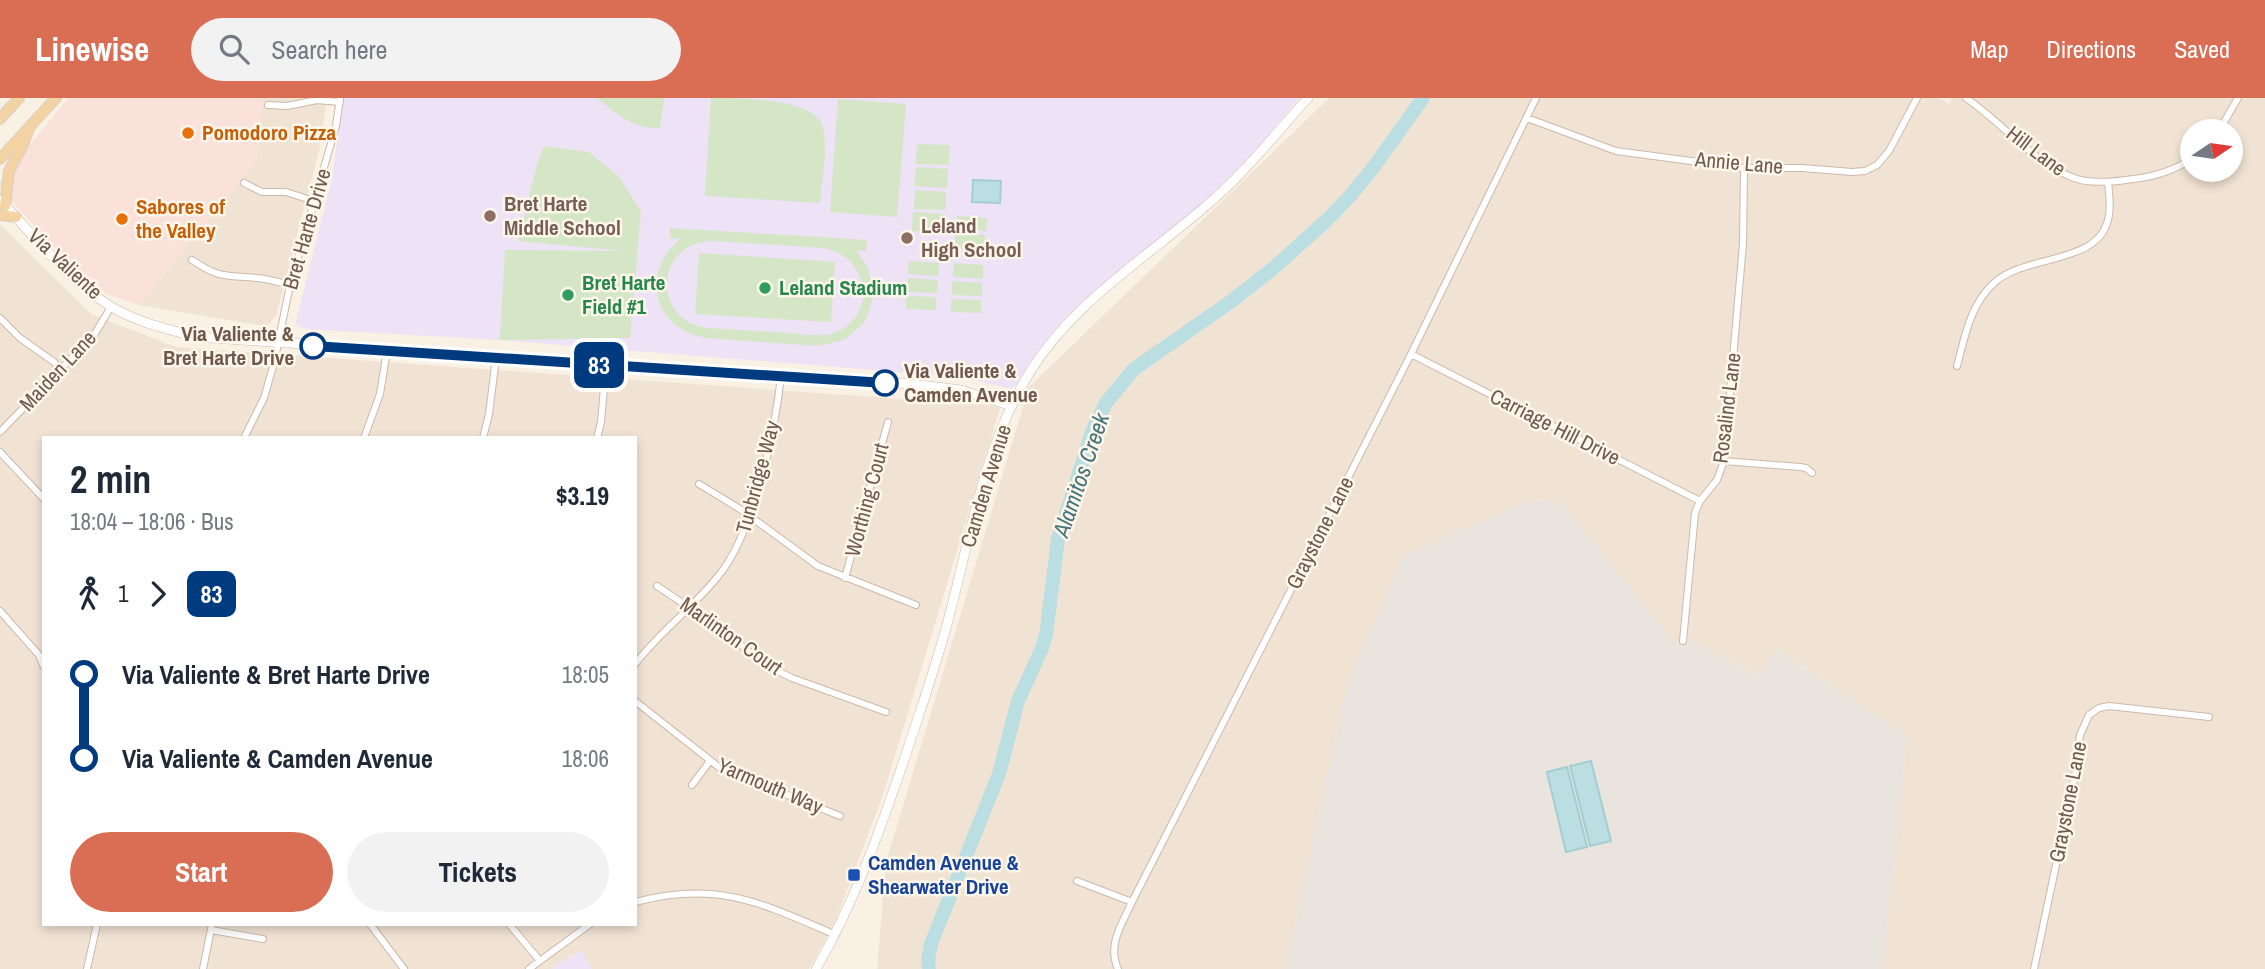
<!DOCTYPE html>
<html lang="en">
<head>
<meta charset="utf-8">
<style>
  :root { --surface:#fff; --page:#f2f2f3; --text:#1f2937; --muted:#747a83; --accent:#da6e55 }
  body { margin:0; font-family:"Archivo Narrow",sans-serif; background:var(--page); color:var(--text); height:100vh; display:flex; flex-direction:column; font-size:26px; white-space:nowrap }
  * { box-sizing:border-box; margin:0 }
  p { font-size:23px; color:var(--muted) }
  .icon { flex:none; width:38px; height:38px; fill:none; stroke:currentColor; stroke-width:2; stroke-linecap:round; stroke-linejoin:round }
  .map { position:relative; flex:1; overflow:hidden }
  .side { position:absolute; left:42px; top:338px; width:595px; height:490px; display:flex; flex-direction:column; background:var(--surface); border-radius:0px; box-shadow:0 4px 10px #0003 }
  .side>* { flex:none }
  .badge { padding:0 14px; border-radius:10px; font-size:24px; line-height:46px }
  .needle { width:46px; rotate:77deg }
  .controls { position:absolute; left:2180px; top:21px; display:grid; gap:14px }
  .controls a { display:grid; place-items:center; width:63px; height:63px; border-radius:50%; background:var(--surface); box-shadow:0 4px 10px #0003; font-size:35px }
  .map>.badge { position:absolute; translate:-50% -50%; box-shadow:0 0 0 4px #fff }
  .legs { display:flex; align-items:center; gap:10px; height:77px; padding:0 28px; font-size:23px }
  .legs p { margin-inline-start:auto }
  .head { display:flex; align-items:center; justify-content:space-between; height:119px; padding:0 28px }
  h1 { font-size:38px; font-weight:700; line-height:52px }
  .primary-button { display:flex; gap:14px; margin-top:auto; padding:14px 28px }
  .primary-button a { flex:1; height:80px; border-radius:42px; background:var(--accent); color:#fff; font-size:28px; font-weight:700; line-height:80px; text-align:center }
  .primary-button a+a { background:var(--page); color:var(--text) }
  ul { padding:0 28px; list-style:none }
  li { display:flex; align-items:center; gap:24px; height:84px; font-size:26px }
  li i { display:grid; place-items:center; width:10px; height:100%; margin:0 9px; background:currentColor }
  li i::after { content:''; width:18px; height:18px; margin:-9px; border:5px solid; border-radius:50%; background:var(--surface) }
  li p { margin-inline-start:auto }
  li:first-child i { background:linear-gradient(#0000 50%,currentColor 0) }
  li:last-child i { background:linear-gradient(currentColor 50%,#0000 0) }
  header { display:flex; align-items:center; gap:42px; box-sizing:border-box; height:98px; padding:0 35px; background:var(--accent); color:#fff }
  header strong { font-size:33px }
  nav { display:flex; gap:38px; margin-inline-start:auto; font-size:24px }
  .search { width:490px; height:63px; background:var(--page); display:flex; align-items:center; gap:18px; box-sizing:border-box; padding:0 24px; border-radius:38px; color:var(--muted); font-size:26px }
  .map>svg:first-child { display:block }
</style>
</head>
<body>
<header>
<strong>Linewise</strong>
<div class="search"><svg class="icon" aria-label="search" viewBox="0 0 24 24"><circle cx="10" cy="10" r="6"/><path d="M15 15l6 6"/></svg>Search here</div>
<nav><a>Map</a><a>Directions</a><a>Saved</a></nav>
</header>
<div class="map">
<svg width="2265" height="871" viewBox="0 0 2265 871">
  <rect width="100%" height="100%" fill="#faf1e5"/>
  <path fill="#f1e3d4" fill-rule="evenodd" d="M 262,0 L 327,0 L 320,49 L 276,218 L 268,227 L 257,227 L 139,207 L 257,61 Z
    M 1329,0 L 1939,0 L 1949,6 L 1952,0 L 2265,0 L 2265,871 L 1883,871 L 1907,638 L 1777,551 L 1760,578 L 1693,543 L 1679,543 L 1676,548 L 1561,405 L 1536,402 L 1348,584 L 1285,871 L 877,871 L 886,764 L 1029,289 ZM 2193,33 L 2231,33 L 2231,72 L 2193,72 Z
    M 0,126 L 91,216 L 176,249 L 1001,308 L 883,697 L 835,824 L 809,871 L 592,871 L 581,852 L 551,871 L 0,871 ZM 44,340 L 635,340 L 635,826 L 44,826 Z"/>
  <path fill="#fae2da" d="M 68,0 L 262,0 L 257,61 L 139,207 L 107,196 L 47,142 L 0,90 L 0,83 Z"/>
  <path fill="#eae4df" d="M 1536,402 L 1561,405 L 1676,547 L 1679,542 L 1693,543 L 1759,578 L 1776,551 L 1907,638 L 1883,871 L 1285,871 L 1348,584 L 1404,457 L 1524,405 Z"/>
  <path fill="#eee2f6" d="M 343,0 L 1299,0 L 1232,81 L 1050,244 L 1029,265 L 1017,286 L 1011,291 L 961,279 L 500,242 L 305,231 L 297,228 L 296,223 L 332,81 Z
    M 582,852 L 592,871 L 551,871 Z"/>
  <path fill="#d4e6c5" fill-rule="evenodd" d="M 597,0 L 664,0 L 660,30 C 636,32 615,15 597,0 Z
    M 711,0 C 742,0 815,0 823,29 C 828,52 822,81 820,105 L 705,98 Z
    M 838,1 L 906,6 L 897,119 L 830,114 Z
    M 917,46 L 950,47 L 949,67 L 916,66 Z
    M 544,48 L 589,54 L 620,80 L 641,113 L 630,240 L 500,242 L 505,152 L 625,153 L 518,143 L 537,67 Z
    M 916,69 L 948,71 L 947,90 L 914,88 Z
    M 915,92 L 946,94 L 946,112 L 914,111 Z
    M 913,114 L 945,116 L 944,135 L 912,133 Z
    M 957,118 L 987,120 L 986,133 L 956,131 Z
    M 670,130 L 867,142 L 866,153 L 856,153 L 868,170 L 874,197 L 865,224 L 844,242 L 817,248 L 707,240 C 653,232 640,175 680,141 L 670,140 ZM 713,143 L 823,150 C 871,157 879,223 830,236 C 817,239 801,236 788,235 C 761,233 734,232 707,230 C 650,221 655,144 713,143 Z
    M 955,136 L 985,137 L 985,152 L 955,150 Z
    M 699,155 L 835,164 L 831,224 L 695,216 Z
    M 909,163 L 939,165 L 938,178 L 908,176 Z
    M 954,165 L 983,167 L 983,181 L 953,179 Z
    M 908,180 L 938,182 L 937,195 L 907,194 Z
    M 952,183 L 982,185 L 982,198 L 952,197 Z
    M 906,198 L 936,199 L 936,212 L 906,211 Z
    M 951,201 L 981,202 L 981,215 L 951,214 Z"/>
  <path fill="#bbdee2" stroke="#a3cdd3" stroke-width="2" d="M 973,82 L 1001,83 L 1000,105 L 972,104 Z
    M 1591,663 L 1611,743 L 1590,748 L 1570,668 Z
    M 1567,669 L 1587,749 L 1566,754 L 1547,674 Z"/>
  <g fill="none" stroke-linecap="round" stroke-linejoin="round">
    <path stroke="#bbdee2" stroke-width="14" d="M 929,871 L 928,862 L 931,846 L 999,676 L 1018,603 L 1042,550 L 1046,537 L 1058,441 L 1093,331 L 1106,305 L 1134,271 L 1233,202 L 1276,168 L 1328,121 L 1350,98 L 1373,70 L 1423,0"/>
    <g stroke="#cbb9ac" stroke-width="8">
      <path id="street" d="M 1966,0 C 2001,24 2029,60 2069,78 C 2087,87 2114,84 2133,81 C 2152,79 2178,72 2193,59
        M 268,7 L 287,8 L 317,2 L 340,4
        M 1527,20 L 1616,53 L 1744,70 L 1802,70 L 1852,74 L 1865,73 L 1877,67 L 1889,53 L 1917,0
        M 2219,33 L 2238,0
        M 244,85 L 262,94 L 286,94 L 314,103
        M 192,162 C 220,181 225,177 257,180 C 268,181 279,184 290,187
        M 0,220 L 20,240 L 54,264 L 61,273
        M 1411,256 L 1700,403
        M 1957,268 C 1965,238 1970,207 1994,185 C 2026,155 2102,168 2109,117 C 2111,106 2109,95 2108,84
        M 0,334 L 94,237 L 111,209
        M 244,340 L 264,300 L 274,265 L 290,187 L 336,28 L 340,0
        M 364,340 L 380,296 L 387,253
        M 483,340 L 489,316 L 496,260
        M 597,340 L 601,324 L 606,267
        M 0,354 L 44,401
        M 1724,363 L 1800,369 L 1806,370 L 1812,375
        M 699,386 L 740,411 L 818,468 L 916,507
        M 845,480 L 888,324
        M 657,488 L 711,524 L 769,569 L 792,580 L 886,614
        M 0,513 L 39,557 L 44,569
        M 1683,543 L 1695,415 L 1700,403 L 1717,382 L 1724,363 L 1743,146 L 1744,70
        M 635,566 C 661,532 697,507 723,472 C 755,427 775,333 781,278
        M 635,603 L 720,670 L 840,718
        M 692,687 L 710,663
        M 1077,783 L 1132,804
        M 635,804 C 718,782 761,805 836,837
        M 370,826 L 404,871
        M 509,826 L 540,863
        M 211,832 L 263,841
        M 87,871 L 97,826
        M 203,871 L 212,826
        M 529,871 L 590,826
        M 1118,871 C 1107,847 1122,826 1132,804 L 1411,256 L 1536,0
        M 2034,871 L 2076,672 L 2080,637 L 2089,617 L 2099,610 L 2109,608 L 2209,619"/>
    </g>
    <g stroke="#cfbbad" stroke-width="10">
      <path id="secondary" d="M 0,102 C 35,139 66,180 110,208 C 136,224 167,231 197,239 L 912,286 L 961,292 L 1012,308
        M 816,871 C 855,804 881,730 906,656 C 921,610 938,563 950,515 C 971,436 984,350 1027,279 C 1071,204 1151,157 1214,101 C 1248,71 1277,34 1308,0"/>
    </g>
    <g stroke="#d7d0cd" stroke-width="12">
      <path id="primary" d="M 0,21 L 19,0
        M 0,61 L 56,0
        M 5,108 L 9,73 L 23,47 L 30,28
        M 0,117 L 16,119"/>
    </g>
    <use href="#street" stroke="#fff" stroke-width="6"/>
    <use href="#secondary" stroke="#fff" stroke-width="9"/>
    <use href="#primary" stroke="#f3d3a3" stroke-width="10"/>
  </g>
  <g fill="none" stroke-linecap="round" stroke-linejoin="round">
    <g stroke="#fff" stroke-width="16">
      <path id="line-1" d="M 313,248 L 885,285"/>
    </g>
    <use href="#line-1" stroke="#003b80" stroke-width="10"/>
  </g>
  <g fill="#e8710a" stroke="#fdf6eb" stroke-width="2.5">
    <circle cx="188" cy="35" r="7"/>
    <circle cx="122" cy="121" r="7"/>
  </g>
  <g fill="#8d6e63" stroke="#fdf6eb" stroke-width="2.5">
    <circle cx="490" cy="118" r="7"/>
    <circle cx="907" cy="140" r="7"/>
  </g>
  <g fill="#2e9e5b" stroke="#fdf6eb" stroke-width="2.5">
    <circle cx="765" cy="190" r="7"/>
    <circle cx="568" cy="197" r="7"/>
  </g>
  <g fill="#fff" stroke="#003b80" stroke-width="3.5">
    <circle cx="313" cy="248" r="12"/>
    <circle cx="885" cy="285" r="12"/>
  </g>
  <rect fill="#1a4fb4" stroke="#fdf6eb" stroke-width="2.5" x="847" y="770" width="14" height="14" rx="3.5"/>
  <g text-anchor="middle" stroke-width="5" stroke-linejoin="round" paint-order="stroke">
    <g font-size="21" font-weight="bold" fill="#c56008" stroke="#fdf6eb" text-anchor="start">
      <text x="202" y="42">Pomodoro Pizza</text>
      <text x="136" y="116">Sabores of<tspan x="136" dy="24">the Valley</tspan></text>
    </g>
    <g font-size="21" fill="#71584d" stroke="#fdf6eb">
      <text transform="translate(2036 53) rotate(37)" y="7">Hill Lane</text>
      <text transform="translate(1739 65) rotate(5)" y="7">Annie Lane</text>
      <text transform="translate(307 131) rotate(-74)" y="7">Bret Harte Drive</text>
      <text transform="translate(65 166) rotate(43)" y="7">Via Valiente</text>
      <text transform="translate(58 273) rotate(-47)" y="7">Maiden Lane</text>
      <text transform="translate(1727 310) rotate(-83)" y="7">Rosalind Lane</text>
      <text transform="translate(1555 329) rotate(27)" y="7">Carriage Hill Drive</text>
      <text transform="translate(758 379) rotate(-75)" y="7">Tunbridge Way</text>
      <text transform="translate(986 388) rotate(-73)" y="7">Camden Avenue</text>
      <text transform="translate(867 402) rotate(-75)" y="7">Worthing Court</text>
      <text transform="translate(1320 435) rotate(-63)" y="7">Graystone Lane</text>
      <text transform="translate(731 538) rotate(35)" y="7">Marlinton Court</text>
      <text transform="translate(770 688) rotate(23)" y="7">Yarmouth Way</text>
      <text transform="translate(2068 704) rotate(-79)" y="7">Graystone Lane</text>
    </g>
    <g font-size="21" font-weight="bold" fill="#785e54" stroke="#fdf6eb" text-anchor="start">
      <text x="504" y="113">Bret Harte<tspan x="504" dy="24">Middle School</tspan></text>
      <text x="921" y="135">Leland<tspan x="921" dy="24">High School</tspan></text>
    </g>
    <g font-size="21" font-weight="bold" fill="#27864d" stroke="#fdf6eb" text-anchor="start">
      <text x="582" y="192">Bret Harte<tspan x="582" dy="24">Field #1</tspan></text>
      <text x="779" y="197">Leland Stadium</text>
    </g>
    <g font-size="21" font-weight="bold" fill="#71584d" stroke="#fdf6eb" text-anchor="end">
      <text x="294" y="243">Via Valiente &amp;<tspan x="294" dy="24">Bret Harte Drive</tspan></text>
      <text x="904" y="280" text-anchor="start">Via Valiente &amp;<tspan x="904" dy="24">Camden Avenue</tspan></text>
    </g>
    <g font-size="21" font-weight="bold" fill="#164399" stroke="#fdf6eb" text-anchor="start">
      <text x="868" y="772">Camden Avenue &amp;<tspan x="868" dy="24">Shearwater Drive</tspan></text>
    </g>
    <g font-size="23" font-style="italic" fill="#45747b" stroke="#fdf6eb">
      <text transform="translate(1081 377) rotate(-71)" y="8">Alamitos Creek</text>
    </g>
  </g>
</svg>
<div class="controls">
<a><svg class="needle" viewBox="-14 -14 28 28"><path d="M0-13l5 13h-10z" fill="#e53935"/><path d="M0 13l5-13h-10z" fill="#747a83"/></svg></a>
</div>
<b class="badge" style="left:599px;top:267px;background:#003b80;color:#fff">83</b>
<section class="side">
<div class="head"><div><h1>2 min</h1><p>18:04 – 18:06 · Bus</p></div><b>$3.19</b></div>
<div class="legs"><svg class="icon" aria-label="walk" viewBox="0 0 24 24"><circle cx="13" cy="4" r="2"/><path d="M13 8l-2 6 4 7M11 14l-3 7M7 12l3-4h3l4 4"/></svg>1<svg class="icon" aria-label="forward" viewBox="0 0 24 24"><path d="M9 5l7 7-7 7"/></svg><b class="badge" style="background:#003b80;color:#fff">83</b></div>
<ul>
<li><i style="color:#003b80"></i><b>Via Valiente &amp; Bret Harte Drive</b><p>18:05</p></li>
<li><i style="color:#003b80"></i><b>Via Valiente &amp; Camden Avenue</b><p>18:06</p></li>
</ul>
<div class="primary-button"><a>Start</a><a>Tickets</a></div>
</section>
</div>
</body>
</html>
